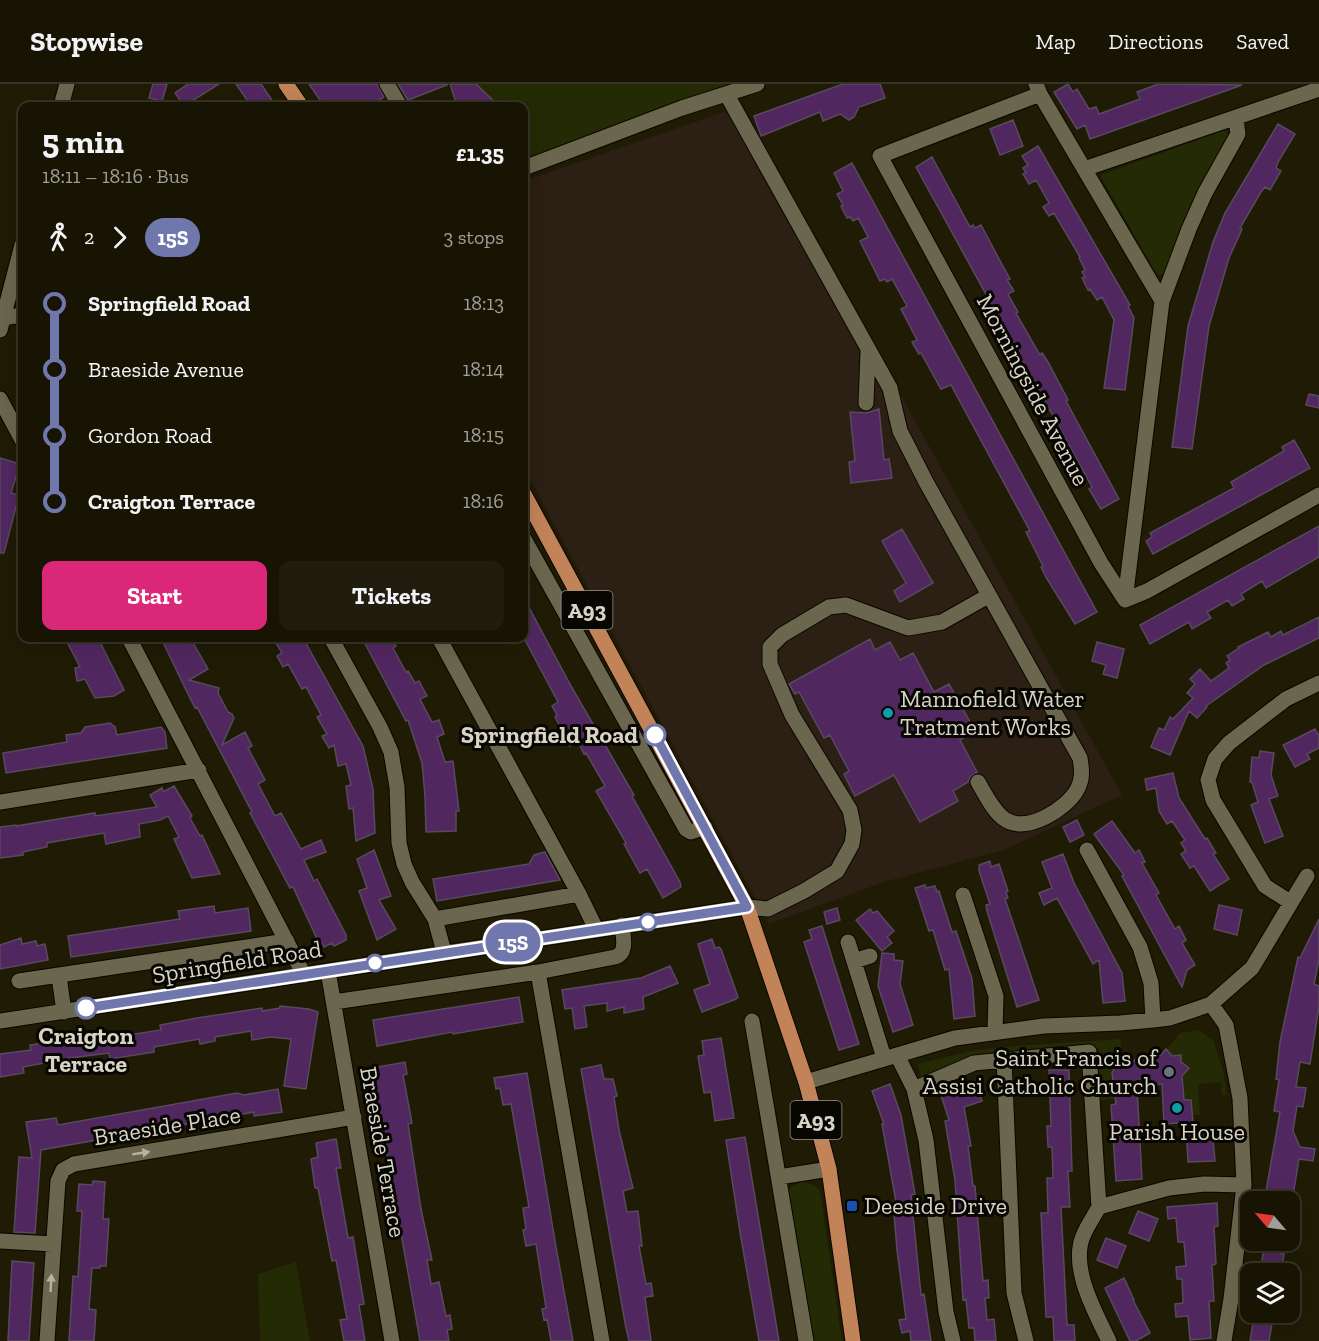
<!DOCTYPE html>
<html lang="en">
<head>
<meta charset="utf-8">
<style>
  :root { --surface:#171404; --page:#201d0e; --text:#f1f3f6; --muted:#9e9e9a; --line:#363326; --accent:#db2777 }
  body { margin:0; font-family:"Zilla Slab",serif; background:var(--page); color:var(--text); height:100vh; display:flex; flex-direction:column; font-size:22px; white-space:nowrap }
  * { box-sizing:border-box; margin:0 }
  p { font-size:20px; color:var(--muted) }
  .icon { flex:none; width:33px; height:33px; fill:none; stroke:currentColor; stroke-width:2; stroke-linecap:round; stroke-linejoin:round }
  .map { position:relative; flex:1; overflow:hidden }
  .sheet { position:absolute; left:18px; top:18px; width:510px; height:540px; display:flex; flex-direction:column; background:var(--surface); border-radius:12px; box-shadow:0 6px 24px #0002,0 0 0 2px var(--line) }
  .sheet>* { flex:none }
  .badge { padding:0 12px; border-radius:20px; font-size:21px; line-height:39px }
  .needle { width:39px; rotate:299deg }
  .controls { position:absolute; left:1240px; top:1107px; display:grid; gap:12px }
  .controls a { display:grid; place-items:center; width:60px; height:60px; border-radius:12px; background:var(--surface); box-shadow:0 6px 24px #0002,0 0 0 2px var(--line); font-size:30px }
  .map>.badge { position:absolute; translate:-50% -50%; box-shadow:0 0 0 3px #fff }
  .legs { display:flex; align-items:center; gap:9px; height:66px; padding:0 24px; font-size:20px }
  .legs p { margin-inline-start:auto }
  .summary { display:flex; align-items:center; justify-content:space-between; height:102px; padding:0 24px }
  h1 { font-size:33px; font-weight:800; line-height:45px }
  .button { display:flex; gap:12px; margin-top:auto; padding:12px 24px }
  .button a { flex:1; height:69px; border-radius:12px; background:var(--accent); color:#fff; font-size:24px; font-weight:800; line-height:69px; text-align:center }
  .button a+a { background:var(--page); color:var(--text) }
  ul { padding:0 24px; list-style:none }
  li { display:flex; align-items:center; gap:21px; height:66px; font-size:22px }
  li i { display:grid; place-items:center; width:9px; height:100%; margin:0 8px; background:currentColor }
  li i::after { content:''; width:15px; height:15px; margin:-8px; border:4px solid; border-radius:50%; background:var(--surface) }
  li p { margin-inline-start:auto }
  li:first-child i { background:linear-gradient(#0000 50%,currentColor 0) }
  li:last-child i { background:linear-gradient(currentColor 50%,#0000 0) }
  header { display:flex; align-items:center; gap:36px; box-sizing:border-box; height:84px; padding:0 30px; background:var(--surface); border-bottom:2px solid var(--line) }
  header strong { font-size:28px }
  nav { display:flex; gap:33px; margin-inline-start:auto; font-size:21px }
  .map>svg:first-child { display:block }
</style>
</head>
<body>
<header>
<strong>Stopwise</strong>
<nav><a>Map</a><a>Directions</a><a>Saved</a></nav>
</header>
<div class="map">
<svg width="1319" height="1257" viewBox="0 0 1319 1257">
  <rect width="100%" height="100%" fill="#1f1b05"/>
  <path fill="#2c1f13" d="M 741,22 L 1122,711 L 1004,766 L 884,798 L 769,840 L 524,384 L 524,97 Z"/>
  <path fill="#242a04" d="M 393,0 L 750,0 L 524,84 L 524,22 L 457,22 L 450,0 L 403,18 Z
    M 1225,46 L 1229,51 L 1189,125 L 1164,190 L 1160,191 L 1156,189 L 1101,93 L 1101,91 Z
    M 1199,946 L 1213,956 L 1223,986 L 1227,1011 L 1222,1011 L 1221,998 L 1198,1000 L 1200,1031 L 1192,1031 L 1191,1016 L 1181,1016 L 1182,992 L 1189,984 L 1181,978 L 1180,971 L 1172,972 L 1166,965 L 1180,949 Z
    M 1121,955 L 1122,979 L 1117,979 L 1112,989 L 1134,1015 L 1101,1016 L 1098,964 L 1004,971 L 921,995 L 918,980 L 971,967 L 1003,963 Z
    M 801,1098 L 811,1100 L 820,1106 L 842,1257 L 811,1257 L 786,1110 L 792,1102 Z
    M 296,1178 L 310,1257 L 260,1257 L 258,1190 Z"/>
  <path fill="#512760" stroke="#584a5e" stroke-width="1.5" d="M 153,0 L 167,0 L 162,17 L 149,14 Z
    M 188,0 L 219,0 L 184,22 L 175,9 Z
    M 236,0 L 261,0 L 276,22 L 251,22 Z
    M 309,0 L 377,0 L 384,13 L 370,22 L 324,22 Z
    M 398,0 L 447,0 L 447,1 L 408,16 Z
    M 450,0 L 476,0 L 499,22 L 457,22 Z
    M 843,0 L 880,0 L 885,14 L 859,23 L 854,33 L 849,36 L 840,30 L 823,37 L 820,28 L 761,52 L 754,32 Z
    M 1068,0 L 1073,8 L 1077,5 L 1089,25 L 1096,23 L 1099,30 L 1140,15 L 1137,8 L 1158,0 L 1242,1 L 1090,55 L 1085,41 L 1077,45 L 1054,8 Z
    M 1013,36 L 1023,62 L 1000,71 L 990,45 Z
    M 1278,40 L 1295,50 L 1278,78 L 1276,84 L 1281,87 L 1270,106 L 1265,103 L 1261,108 L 1240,144 L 1242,145 L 1229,174 L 1209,242 L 1192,365 L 1172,363 L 1188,242 L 1213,158 L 1225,129 Z
    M 1038,62 L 1130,221 L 1128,222 L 1134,234 L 1125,306 L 1104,304 L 1114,236 L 1102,213 L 1097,216 L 1090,205 L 1088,206 L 1082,194 L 1085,193 L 1082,188 L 1085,186 L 1079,174 L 1080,173 L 1054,129 L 1049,132 L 1043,123 L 1049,119 L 1036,96 L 1029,100 L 1023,90 L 1026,89 L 1023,84 L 1028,81 L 1022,72 Z
    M 932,73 L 970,143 L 973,141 L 975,144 L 981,141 L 998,173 L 1010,195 L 1007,196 L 1014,207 L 1008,210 L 1018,228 L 1016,229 L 1040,271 L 1042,269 L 1048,278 L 1068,316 L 1066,317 L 1119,415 L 1101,425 L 1089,405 L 1092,403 L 916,83 Z
    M 852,79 L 1097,528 L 1075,540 L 1047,495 L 1041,483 L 1043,482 L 1026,448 L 1030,447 L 951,301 L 941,305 L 921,269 L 919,270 L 912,258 L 917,256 L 901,225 L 907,222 L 892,195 L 887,198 L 885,195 L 880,197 L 860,157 L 868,153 L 858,134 L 853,137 L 850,133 L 847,134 L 841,122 L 843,121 L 837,110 L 843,107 L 834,89 Z
    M 1309,310 L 1319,312 L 1319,324 L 1306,321 Z
    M 879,325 L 884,376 L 889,375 L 892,394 L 851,399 L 849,378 L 855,377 L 850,328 L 866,329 Z
    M 1294,356 L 1310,384 L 1153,470 L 1146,457 L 1152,453 L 1150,449 L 1234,404 L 1231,398 L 1284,367 L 1282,363 Z
    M 0,374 L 20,380 L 11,409 L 19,411 L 4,469 L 0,469 Z
    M 1319,442 L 1319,473 L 1266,504 L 1262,497 L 1241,510 L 1244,515 L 1232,522 L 1228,516 L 1207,528 L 1211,534 L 1192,545 L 1189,538 L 1150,560 L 1140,541 Z
    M 902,445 L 933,499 L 900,518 L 894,507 L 906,499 L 882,457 Z
    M 524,514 L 571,602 L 634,711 L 632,712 L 680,798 L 681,803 L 663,814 L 647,785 L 640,789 L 624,760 L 626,759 L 596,707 L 605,702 L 586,669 L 584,670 L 578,658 L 570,662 L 555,633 L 557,631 L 552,622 L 558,618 L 524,554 Z
    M 1319,533 L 1319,554 L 1264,581 L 1206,622 L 1207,623 L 1197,634 L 1189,627 L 1170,671 L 1151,663 L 1159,644 L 1164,646 L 1170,633 L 1173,635 L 1193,614 L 1187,609 L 1195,600 L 1190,595 L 1200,585 L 1211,597 L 1229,584 L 1226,579 L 1230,576 L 1227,572 L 1239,564 L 1238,563 L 1268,548 L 1271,553 L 1281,547 L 1283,551 Z
    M 65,554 L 98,554 L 124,606 L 114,612 L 95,614 L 85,595 L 77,597 L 75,584 L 80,583 Z
    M 161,554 L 183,554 L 186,560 L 192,557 L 208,585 L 189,596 L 219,604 L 218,609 L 228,628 L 232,630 L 234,634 L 222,661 L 245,648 L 252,662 L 248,664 L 265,696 L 258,700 L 275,732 L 281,729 L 301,765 L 321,756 L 326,768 L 304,776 L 314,797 L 317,795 L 346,851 L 346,856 L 334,862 L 332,859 L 324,863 L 320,856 L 318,857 L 293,803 L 290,804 L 250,729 L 252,728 L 197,623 L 195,624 L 185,604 Z
    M 278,554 L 303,554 L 363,662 L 373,705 L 375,749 L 356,757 L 353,724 L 349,725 L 346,702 L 351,701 L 346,680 L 338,682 L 334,661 L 329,664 L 322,652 L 327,650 L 317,633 L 321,631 L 306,603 L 302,605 L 288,580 L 283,583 L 277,572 L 282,569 L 276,559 L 280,557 Z
    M 362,554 L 391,554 L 396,562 L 393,564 L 406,588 L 408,587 L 415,599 L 419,597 L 427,612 L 420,615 L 432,638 L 439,636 L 444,650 L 437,653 L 445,678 L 453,677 L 459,727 L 456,727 L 456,747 L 426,748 L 425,712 L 422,679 L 408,636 L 406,637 Z
    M 870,555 L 875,566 L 890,558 L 900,576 L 913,569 L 934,608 L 949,600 L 975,647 L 960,656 L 977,688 L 970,693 L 968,698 L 953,707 L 958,717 L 920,738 L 894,691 L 855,712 L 844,690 L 849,687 L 830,651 L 824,654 L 799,608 L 795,610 L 789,600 Z
    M 1097,558 L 1124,565 L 1117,594 L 1103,590 L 1106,581 L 1092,577 Z
    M 110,639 L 115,643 L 117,651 L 161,643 L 165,648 L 167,664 L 6,689 L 3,669 L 67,658 L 66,651 L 81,649 L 85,643 Z
    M 1315,645 L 1319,652 L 1319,664 L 1307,670 L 1310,675 L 1295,683 L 1283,661 Z
    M 1260,667 L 1274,669 L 1271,691 L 1278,712 L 1269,715 L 1283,752 L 1265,759 L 1251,721 L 1258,718 L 1252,698 L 1250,698 L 1252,673 L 1259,674 Z
    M 1173,689 L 1179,714 L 1205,755 L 1207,754 L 1216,769 L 1213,770 L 1229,795 L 1210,807 L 1194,782 L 1190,784 L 1181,770 L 1186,767 L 1181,759 L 1185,756 L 1172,737 L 1167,740 L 1159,727 L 1156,704 L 1147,706 L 1145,695 Z
    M 174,702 L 192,732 L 190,734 L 200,752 L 202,751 L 220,790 L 192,794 L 174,755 L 179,753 L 168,732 L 160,736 L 139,740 L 140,753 L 106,760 L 104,749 L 47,759 L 47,763 L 23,768 L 23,771 L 0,774 L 0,743 L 16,741 L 16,742 L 95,729 L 95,732 L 157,723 L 150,711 L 162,704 L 163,708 Z
    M 1077,736 L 1084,751 L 1070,758 L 1063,743 Z
    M 1112,737 L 1135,769 L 1139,766 L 1145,778 L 1142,779 L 1159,809 L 1156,811 L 1175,845 L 1179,842 L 1186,856 L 1182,859 L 1195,881 L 1187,886 L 1182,903 L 1122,792 L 1124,791 L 1094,750 Z
    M 374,766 L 391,812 L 379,816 L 396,845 L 377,856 L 359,807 L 367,804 L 357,775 Z
    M 545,768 L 560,796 L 437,817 L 433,795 L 529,780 L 534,771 Z
    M 1063,770 L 1074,799 L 1122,889 L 1125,917 L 1103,919 L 1099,876 L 1093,880 L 1057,814 L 1044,821 L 1039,809 L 1052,804 L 1042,778 Z
    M 990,777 L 991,783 L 999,780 L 1008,807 L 1006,808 L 1008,814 L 1005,815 L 1039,916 L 1017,923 L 987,827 L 986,821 L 990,820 L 979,787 L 979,781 Z
    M 925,801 L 926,804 L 935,802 L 937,808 L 939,807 L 952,848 L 956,847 L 972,895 L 975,932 L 954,935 L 949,885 L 945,886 L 933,846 L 929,847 L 915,804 Z
    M 1219,821 L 1242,826 L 1237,851 L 1214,845 Z
    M 214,822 L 215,829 L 248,824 L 251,847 L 71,873 L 68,852 L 180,835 L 178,827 Z
    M 837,824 L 840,836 L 827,840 L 824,828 Z
    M 870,825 L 873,829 L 877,827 L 894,847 L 887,853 L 892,859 L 882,867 L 856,836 Z
    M 1319,835 L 1319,875 L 1314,900 L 1319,902 L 1319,922 L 1310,980 L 1300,978 L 1296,1003 L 1306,1004 L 1303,1023 L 1297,1022 L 1293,1047 L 1300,1063 L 1315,1065 L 1313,1077 L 1299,1075 L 1292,1118 L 1269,1118 L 1271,1108 L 1266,1107 L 1280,1028 L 1274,1027 L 1279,996 L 1276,995 L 1280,958 L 1298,873 L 1300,874 Z
    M 822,842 L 859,960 L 839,966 L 804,858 L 812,855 L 809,846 Z
    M 21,854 L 22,860 L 36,857 L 37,862 L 45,860 L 48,876 L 0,885 L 0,861 Z
    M 712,855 L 715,864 L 719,863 L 721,865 L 738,913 L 736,915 L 702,928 L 694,906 L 710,900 L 698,860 Z
    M 882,869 L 894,870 L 894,876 L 903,877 L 900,900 L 913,941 L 893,948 L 878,902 Z
    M 670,882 L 678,899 L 643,913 L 644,925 L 624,929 L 624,923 L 607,927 L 607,919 L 584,922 L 587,943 L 575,945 L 572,924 L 565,925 L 562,906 L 641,894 Z
    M 519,913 L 523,938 L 453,950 L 452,948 L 377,962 L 373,936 Z
    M 280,922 L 309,925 L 318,928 L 306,1005 L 284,1002 L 291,955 L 270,953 L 252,956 L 251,947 L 215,953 L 215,957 L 200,960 L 199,955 L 154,963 L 154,968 L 110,975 L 109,969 L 70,974 L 23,983 L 24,989 L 0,993 L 0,970 L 31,966 L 30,961 L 95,950 L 96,956 L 161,946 L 160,941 L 197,934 L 262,924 L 262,927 L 280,924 Z
    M 721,954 L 734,1034 L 715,1037 L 711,1008 L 704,1009 L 698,972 L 704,971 L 702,957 Z
    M 1166,965 L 1172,972 L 1181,971 L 1181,978 L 1189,984 L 1182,992 L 1184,1016 L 1191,1016 L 1193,1038 L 1164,1040 L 1162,1000 L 1137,1003 L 1142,1095 L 1116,1097 L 1111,1021 L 1116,1020 L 1112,989 L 1117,979 L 1133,978 L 1137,973 L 1161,971 Z
    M 405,978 L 407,990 L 403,991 L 412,1039 L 408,1040 L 421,1125 L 432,1176 L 427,1176 L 431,1200 L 439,1198 L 446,1232 L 450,1231 L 452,1245 L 447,1246 L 449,1257 L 420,1257 L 372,984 Z
    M 601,981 L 604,995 L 613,995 L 617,1012 L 614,1013 L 619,1046 L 633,1104 L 623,1107 L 627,1128 L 638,1127 L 642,1162 L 639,1162 L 646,1200 L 651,1199 L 653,1212 L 645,1213 L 651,1257 L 629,1257 L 625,1239 L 581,985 Z
    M 1049,986 L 1069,986 L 1072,1087 L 1068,1087 L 1070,1123 L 1061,1123 L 1067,1241 L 1074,1241 L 1075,1257 L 1054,1257 L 1053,1233 L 1046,1233 L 1041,1129 L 1048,1129 L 1047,1094 L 1053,1094 L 1052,1063 L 1048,1063 L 1047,1042 L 1051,1042 Z
    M 527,989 L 555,1157 L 573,1257 L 551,1257 L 547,1235 L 544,1236 L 542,1225 L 546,1224 L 536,1160 L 526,1162 L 523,1146 L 526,1145 L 523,1124 L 529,1123 L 511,1020 L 503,1021 L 500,1004 L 496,1005 L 494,994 Z
    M 976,997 L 982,1017 L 964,1023 L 971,1062 L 968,1062 L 973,1102 L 975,1102 L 983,1197 L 988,1196 L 989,1214 L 985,1214 L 987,1236 L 994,1235 L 996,1257 L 975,1257 L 974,1244 L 969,1244 L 966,1215 L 963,1216 L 955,1096 L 945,1037 L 949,1036 L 940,1008 Z
    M 890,1000 L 901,1031 L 915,1110 L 911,1111 L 921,1211 L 924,1210 L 931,1257 L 911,1257 L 910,1247 L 902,1249 L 899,1236 L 906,1235 L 897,1166 L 893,1118 L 896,1118 L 882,1040 L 884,1040 L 872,1007 Z
    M 278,1005 L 282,1028 L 254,1032 L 254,1028 L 41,1066 L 35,1149 L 14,1148 L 19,1073 L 32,1074 L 26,1038 L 56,1034 L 58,1041 L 237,1009 L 244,1011 Z
    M 1212,1044 L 1215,1077 L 1188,1078 L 1186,1045 Z
    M 745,1053 L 779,1257 L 759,1257 L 740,1148 L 726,1056 Z
    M 336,1055 L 341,1084 L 336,1084 L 348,1154 L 353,1153 L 364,1220 L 359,1221 L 365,1257 L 344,1257 L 340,1236 L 347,1235 L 336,1176 L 332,1177 L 318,1104 L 315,1104 L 311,1075 L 318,1073 L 316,1059 Z
    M 93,1097 L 105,1098 L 103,1135 L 109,1135 L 106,1182 L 100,1182 L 100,1184 L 92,1184 L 89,1225 L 96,1226 L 94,1257 L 69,1257 L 73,1192 L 78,1193 L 82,1127 L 77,1127 L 79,1100 L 92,1101 Z
    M 1217,1119 L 1218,1142 L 1214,1143 L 1216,1180 L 1212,1181 L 1214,1217 L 1209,1217 L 1211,1254 L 1190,1256 L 1188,1232 L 1176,1233 L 1175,1220 L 1183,1219 L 1182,1195 L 1177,1195 L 1176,1183 L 1186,1182 L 1184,1158 L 1178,1158 L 1176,1134 L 1168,1135 L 1167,1123 Z
    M 1138,1127 L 1158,1135 L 1149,1157 L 1129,1149 Z
    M 1106,1154 L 1126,1162 L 1117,1184 L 1097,1176 Z
    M 1265,1156 L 1283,1156 L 1281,1170 L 1284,1170 L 1281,1190 L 1260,1190 Z
    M 12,1177 L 34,1179 L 29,1257 L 8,1257 Z
    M 1124,1194 L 1134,1216 L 1133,1216 L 1150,1249 L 1136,1257 L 1130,1257 L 1105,1204 Z
    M 1255,1228 L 1274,1228 L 1269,1257 L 1250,1257 Z"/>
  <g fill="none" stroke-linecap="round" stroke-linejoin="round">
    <g stroke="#090600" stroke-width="17">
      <path id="minor" d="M 387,0 L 400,22
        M 1036,0 L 1040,10 L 1162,217
        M 1040,10 L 880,72 L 1101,479 L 1125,516 L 1147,507 L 1319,411
        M 727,11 L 890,304 L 900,347 L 926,398 L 1080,674 C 1082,686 1083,695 1077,706 C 1066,725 1028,749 1006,736 C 994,729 985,710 978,698
        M 61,22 L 67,0
        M 524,84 L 682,24 L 757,0
        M 1084,85 L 1319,5
        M 0,235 L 15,232 L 22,233
        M 0,246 L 22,161
        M 0,315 L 22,356
        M 866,319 L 868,268
        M 524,455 L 686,745 L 691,748 L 705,743
        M 1125,516 L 1162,217 L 1189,145 L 1205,109 L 1238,50 L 1236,35
        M 129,554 L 304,891
        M 331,554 L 380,643 L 391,668 L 397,703 L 399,759 L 404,780 L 412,798 L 435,835 L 444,868
        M 439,554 L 579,810 L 596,845
        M 0,718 L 199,686
        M 1087,766 L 1140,863 L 1151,899 L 1153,936
        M 963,811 L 996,912 L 995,948
        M 1290,818 L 1265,802 L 1213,716 L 1208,696 L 1215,675 L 1229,659 L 1286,615 L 1319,599
        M 435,835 L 579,810
        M 848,858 L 884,974
        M 854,877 L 870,872
        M 328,887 L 392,1257
        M 538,888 L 602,1257
        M 59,892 L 64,928
        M 19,897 L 287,857
        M 334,918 L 538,888 L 615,873 C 628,869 623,852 622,841
        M 1211,920 L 1226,941 L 1240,1014 L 1244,1101 L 1231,1215 L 1224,1257
        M 0,937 L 747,823 L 768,825 L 804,807 L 837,787 L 852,760 L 854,746 L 850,726 L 792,631 L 770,580 L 770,563 L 782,551 L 829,523 L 846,521 L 908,544 L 942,538 L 988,512
        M 752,937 L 806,1257
        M 897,971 L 914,1005 L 926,1056 L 946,1228 L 953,1257
        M 1004,976 L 1014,1209 L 1026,1257
        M 806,998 L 955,954 L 1044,942 L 1120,939 L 1153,936 L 1170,934 L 1211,920 L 1252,884 L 1307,792
        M 914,1005 L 974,979 L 1089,968 L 1099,1123
        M 779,1093 L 829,1085
        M 0,1157 L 53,1160
        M 47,1257 L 58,1097 L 63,1086 L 74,1080 L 354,1033
        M 1109,1257 C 1095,1228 1070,1184 1083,1152 C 1087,1142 1094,1132 1099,1123 L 1169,1104 L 1204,1100 L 1244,1101"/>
    </g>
    <g stroke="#090600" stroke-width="17">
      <path id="major" d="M 286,0 L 301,22
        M 524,410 L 747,823 L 806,998 L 829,1085 L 853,1257"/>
    </g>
    <use href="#minor" stroke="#6b674e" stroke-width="15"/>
    <use href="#major" stroke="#c28359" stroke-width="15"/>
  </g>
  <defs><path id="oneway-solid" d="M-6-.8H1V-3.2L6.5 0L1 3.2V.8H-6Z" transform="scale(1.5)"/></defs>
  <g fill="#b7b3a3">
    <use href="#oneway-solid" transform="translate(141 1069) rotate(-9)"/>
    <use href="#oneway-solid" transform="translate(51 1199) rotate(-87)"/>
  </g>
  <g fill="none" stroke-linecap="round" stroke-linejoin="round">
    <g stroke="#fff" stroke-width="14">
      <path id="line-1" d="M 86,924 L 747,823 L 655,651"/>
    </g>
    <use href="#line-1" stroke="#7077ad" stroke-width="9"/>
  </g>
  <g fill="#0f9aa8" stroke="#070601" stroke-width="2">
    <circle cx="888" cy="629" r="6"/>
    <circle cx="1177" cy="1024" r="6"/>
  </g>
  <g fill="#fff" stroke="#7077ad" stroke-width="3">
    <circle cx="655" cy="651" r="10"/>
    <circle cx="648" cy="838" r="8"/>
    <circle cx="375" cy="879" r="8"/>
    <circle cx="86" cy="924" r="10"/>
  </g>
  <circle fill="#6b7280" stroke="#070601" stroke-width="2" cx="1169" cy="988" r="6"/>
  <rect fill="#1a4fb4" stroke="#070601" stroke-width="2" x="846" y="1116" width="12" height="12" rx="3"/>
  <g text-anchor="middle" stroke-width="6" stroke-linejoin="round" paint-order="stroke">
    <g fill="#070601" stroke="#99968c" stroke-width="1.5">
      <rect x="561.5" y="507" width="51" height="38" rx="4.5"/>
      <rect x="790.5" y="1017" width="51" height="38" rx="4.5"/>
    </g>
    <g font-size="22" font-weight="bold" fill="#d7d4c7">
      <text x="587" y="534">A93</text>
      <text x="816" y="1044">A93</text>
    </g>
    <g font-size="24" fill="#d7d4c7" stroke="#070601">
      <text transform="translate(1033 306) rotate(62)" y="8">Morningside Avenue</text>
      <text transform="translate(237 878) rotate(-9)" y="8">Springfield Road</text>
      <text transform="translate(167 1042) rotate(-9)" y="8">Braeside Place</text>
      <text transform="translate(383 1068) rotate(80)" y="8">Braeside Terrace</text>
    </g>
    <g font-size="24" fill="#d7d4c7" stroke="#070601" text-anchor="start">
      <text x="900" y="623">Mannofield Water<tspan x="900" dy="28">Tratment Works</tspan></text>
      <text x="1157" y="982" text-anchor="end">Saint Francis of<tspan x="1157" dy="28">Assisi Catholic Church</tspan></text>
      <text x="1177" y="1056" text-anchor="middle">Parish House</text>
      <text x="864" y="1130">Deeside Drive</text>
    </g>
    <g font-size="24" font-weight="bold" fill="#d7d4c7" stroke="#070601" text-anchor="end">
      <text x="638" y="659">Springfield Road</text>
      <text x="86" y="960" text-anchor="middle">Craigton<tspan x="86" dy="28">Terrace</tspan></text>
    </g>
  </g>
</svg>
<div class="controls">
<a><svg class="needle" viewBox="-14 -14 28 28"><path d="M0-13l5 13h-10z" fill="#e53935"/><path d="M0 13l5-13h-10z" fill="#9e9e9a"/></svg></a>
<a><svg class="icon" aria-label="layers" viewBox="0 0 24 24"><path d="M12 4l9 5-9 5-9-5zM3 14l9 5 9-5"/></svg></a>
</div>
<b class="badge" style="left:513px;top:858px;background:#7077ad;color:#fff">15S</b>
<section class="sheet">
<div class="summary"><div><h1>5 min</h1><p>18:11 – 18:16 · Bus</p></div><b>£1.35</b></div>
<div class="legs"><svg class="icon" aria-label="walk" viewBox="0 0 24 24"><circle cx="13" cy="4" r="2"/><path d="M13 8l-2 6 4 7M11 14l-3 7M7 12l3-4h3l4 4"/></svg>2<svg class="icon" aria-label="forward" viewBox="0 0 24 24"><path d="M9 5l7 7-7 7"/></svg><b class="badge" style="background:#7077ad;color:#fff">15S</b><p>3 stops</p></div>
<ul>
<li><i style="color:#7077ad"></i><b>Springfield Road</b><p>18:13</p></li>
<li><i style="color:#7077ad"></i><span>Braeside Avenue</span><p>18:14</p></li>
<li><i style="color:#7077ad"></i><span>Gordon Road</span><p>18:15</p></li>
<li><i style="color:#7077ad"></i><b>Craigton Terrace</b><p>18:16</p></li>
</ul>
<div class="button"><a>Start</a><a>Tickets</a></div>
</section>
</div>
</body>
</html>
